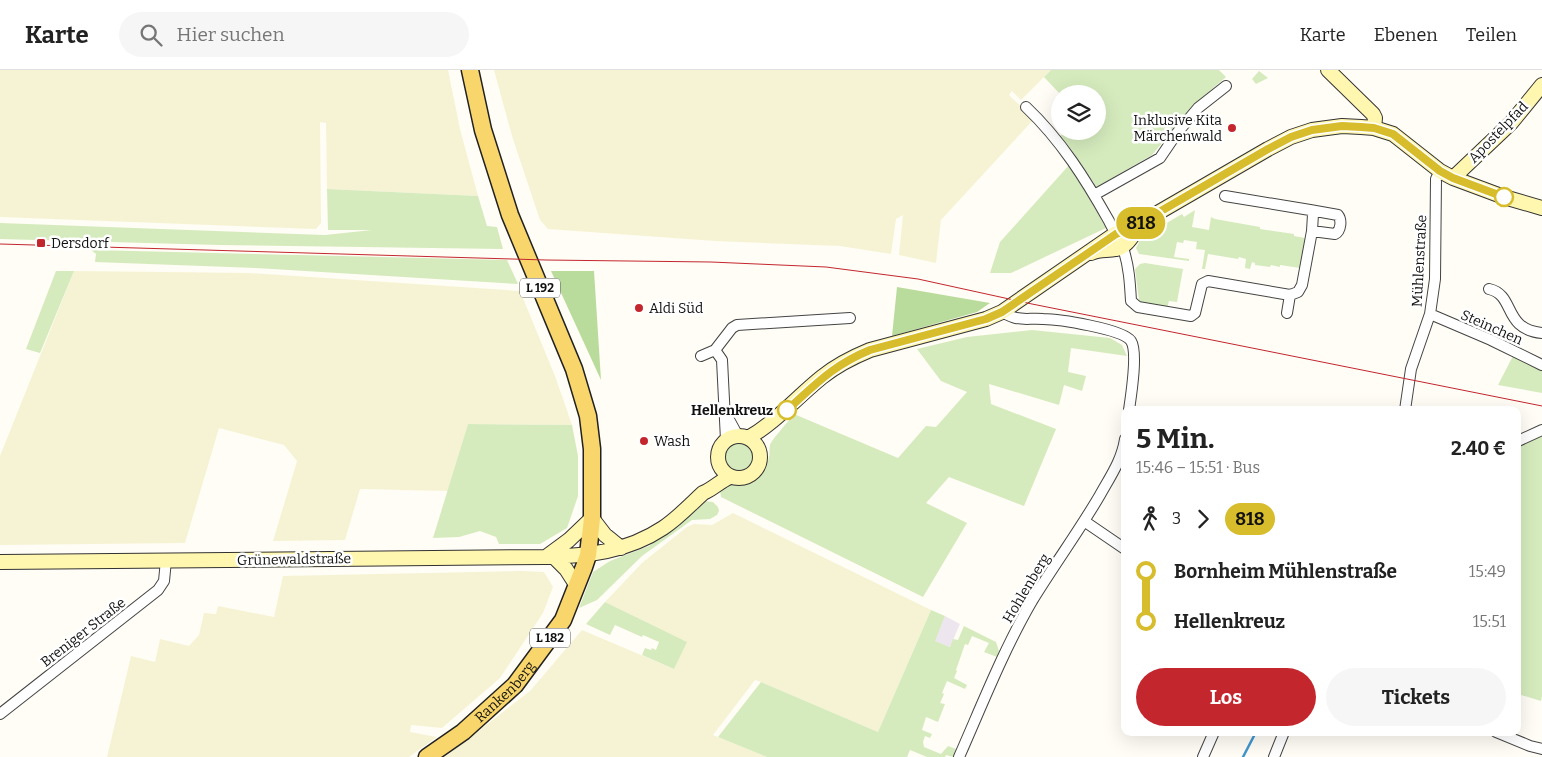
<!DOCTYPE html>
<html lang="de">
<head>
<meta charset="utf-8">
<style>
  :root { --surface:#fff; --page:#f6f6f6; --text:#222; --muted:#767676; --line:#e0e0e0; --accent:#c4262e }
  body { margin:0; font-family:Bitter,serif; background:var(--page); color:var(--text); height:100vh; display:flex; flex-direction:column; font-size:19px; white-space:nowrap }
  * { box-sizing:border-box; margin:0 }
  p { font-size:16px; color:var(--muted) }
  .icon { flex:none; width:28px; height:28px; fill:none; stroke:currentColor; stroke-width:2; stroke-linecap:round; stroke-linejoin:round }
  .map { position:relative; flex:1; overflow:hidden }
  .details { position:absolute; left:1121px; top:336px; width:400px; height:330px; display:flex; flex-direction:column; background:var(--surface); border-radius:10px; box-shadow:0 5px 20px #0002 }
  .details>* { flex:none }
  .badge { padding:0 10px; border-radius:16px; font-size:18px; line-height:32px }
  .tools { position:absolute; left:1051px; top:15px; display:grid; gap:10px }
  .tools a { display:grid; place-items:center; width:55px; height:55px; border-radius:50%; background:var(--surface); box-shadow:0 5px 20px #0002; font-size:25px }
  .map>.badge { position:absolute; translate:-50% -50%; box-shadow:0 0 0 2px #fff }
  .legs { display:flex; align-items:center; gap:8px; height:55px; padding:0 15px; font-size:16px }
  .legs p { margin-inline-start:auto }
  .overview { display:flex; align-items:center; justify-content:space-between; height:85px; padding:0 15px }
  h1 { font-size:28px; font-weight:700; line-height:38px }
  .button { display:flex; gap:10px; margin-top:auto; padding:10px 15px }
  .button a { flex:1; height:58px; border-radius:30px; background:var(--accent); color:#fff; font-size:20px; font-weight:700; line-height:58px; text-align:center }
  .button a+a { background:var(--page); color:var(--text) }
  ul { padding:0 15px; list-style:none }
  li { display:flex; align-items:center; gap:18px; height:50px; font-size:19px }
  li i { display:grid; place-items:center; width:8px; height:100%; margin:0 6px; background:currentColor }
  li i::after { content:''; width:12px; height:12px; margin:-6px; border:4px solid; border-radius:50%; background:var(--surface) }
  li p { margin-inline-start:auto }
  li:first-child i { background:linear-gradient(#0000 50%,currentColor 0) }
  li:last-child i { background:linear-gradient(currentColor 50%,#0000 0) }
  header { display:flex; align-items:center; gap:30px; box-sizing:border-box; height:70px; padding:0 25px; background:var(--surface); border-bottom:1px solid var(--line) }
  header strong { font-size:24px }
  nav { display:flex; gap:28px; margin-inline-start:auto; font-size:18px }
  .search { width:350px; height:45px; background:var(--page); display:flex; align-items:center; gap:12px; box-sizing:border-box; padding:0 18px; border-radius:28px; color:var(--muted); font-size:19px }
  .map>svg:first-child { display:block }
</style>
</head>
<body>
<header>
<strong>Karte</strong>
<div class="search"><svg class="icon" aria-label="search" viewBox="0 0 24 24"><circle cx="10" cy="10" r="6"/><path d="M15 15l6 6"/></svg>Hier suchen</div>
<nav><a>Karte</a><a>Ebenen</a><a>Teilen</a></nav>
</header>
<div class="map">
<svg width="1542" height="687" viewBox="0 0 1542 687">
  <rect width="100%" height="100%" fill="#fffdf5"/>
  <path fill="#eee6ef" d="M 945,546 L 960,554 L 950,577 L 934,571 Z"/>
  <path fill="#f6f3d4" d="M 0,0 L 448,0 L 460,59 L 478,126 L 327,119 L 326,53 L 320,52 L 321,153 L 316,159 L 0,147 Z
    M 494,0 L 1051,0 L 1021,30 L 1012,21 L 1009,25 L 1034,49 L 941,150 L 936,193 L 899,185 L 903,145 L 896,149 L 891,184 L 840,176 L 715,171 L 548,159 L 540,150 L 512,66 Z
    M 74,201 L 249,203 L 520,221 L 555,306 L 572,355 L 468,354 L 448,421 L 360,419 L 345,470 L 273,471 L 297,391 L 284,375 L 219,358 L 185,473 L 0,475 L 0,386 Z
    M 733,443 L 931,540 L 878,662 L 761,612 L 755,610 L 713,665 L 767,687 L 445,687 L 530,621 L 582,560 L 674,599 L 686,572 L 605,532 L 642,493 L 687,457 L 694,454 L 712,455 Z
    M 522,501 L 544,502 L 553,517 L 543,543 L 500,608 L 442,658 L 411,655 L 410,662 L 437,667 L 409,687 L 107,687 L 131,586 L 155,592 L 160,569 L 189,576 L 199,565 L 204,543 L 216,544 L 218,536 L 274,547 L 283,506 Z"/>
  <path fill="#d5ebbd" d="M 1051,0 L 1219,0 L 1226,7 L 1197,32 L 1152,85 L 1095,118 L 1094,113 L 1060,66 L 1067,61 L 1098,61 L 1098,24 L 1060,24 L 1044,7 Z
    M 1259,1 L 1268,8 L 1256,14 L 1252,9 Z
    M 1070,94 L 1106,158 L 1011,203 L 990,203 L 1000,172 Z
    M 327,119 L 478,126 L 487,156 L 497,157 L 503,179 L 219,175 L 0,169 L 0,153 L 325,165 L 372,160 L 328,160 Z
    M 1195,140 L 1192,157 L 1209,160 L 1211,147 L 1215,149 L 1260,157 L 1260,159 L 1294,164 L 1294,166 L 1305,168 L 1300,198 L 1280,195 L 1280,197 L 1271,195 L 1270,197 L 1255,195 L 1255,193 L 1252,192 L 1250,199 L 1245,198 L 1246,189 L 1239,187 L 1238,189 L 1208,184 L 1205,199 L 1202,199 L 1205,180 L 1196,179 L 1197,172 L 1184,170 L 1183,173 L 1177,172 L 1174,187 L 1189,189 L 1189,191 L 1139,184 L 1136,178 L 1141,168 L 1182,144 L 1184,147 Z
    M 91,180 L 507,190 L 518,214 L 256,198 L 95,192 L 96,184 Z
    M 1145,193 L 1183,199 L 1177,232 L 1169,231 L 1167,238 L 1144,234 L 1139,230 L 1135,199 L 1140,194 Z
    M 56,201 L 74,201 L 40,283 L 26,279 Z
    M 1032,260 L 1110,268 L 1122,275 L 1127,286 L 1071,278 L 1068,302 L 1086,306 L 1082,321 L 1064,315 L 1059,335 L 989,314 L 991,334 L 1056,359 L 1024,436 L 949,407 L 926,433 L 967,453 L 923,527 L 721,427 L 720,421 L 729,414 C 750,417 765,409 769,387 C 770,384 769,379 770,375 C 772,369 789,351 794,344 L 898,388 L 926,356 L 936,357 L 967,322 L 941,311 L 917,279 L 967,267 Z
    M 1514,284 L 1542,298 L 1542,323 L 1498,315 Z
    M 468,354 L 572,355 L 578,386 L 578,426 L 567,458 L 540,474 L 499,474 L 496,467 L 480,461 L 459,467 L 433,468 Z
    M 1542,364 L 1542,626 L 1541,631 L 1518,624 L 1518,375 Z
    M723 387a16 16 0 1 1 32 0a16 16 0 1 1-32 0Z
    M 704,431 L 713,432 L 718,437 L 719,441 L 717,445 L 710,449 L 692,450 L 642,486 L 597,530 L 579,538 L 593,502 L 610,491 L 649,476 L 677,456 Z
    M 605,532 L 687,572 L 674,599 L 642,585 L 645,578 L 651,580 L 652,578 L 656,580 L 659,572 L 643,565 L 642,567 L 615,555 L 610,565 L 586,554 Z
    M 931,540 L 945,546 L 935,571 L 950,577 L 953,569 L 958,570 L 964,556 L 996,572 L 999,581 L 997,587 L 984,582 L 989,573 L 972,566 L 968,575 L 965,574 L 956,600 L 957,601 L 954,608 L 967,615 L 965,619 L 947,611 L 942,623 L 944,624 L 940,633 L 945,634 L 938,652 L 926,647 L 922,660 L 932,664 L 930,668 L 925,666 L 923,672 L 924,677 L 941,684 L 948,676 L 956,679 L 953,687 L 946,685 L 945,687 L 927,687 L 910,680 L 907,687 L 767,687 L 718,667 L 761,612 L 878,662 Z"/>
  <path fill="#b9dc9c" d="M 551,201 L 594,201 L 601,310 Z
    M 897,217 L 990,233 L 977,242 L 892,266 Z"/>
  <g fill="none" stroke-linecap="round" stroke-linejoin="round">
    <path stroke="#3f96cf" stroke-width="2.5" d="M 1243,687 L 1256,662"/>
    <g stroke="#444" stroke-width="12">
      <path id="street" d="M 1026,37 C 1061,70 1086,110 1109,151 C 1113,160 1120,169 1123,178 C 1129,196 1130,213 1131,231 L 1138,237 L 1191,246 L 1195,243 L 1202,214 L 1208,211 L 1290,225 L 1298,222 L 1302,215 L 1312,161 L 1313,144 L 1310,140 L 1225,126
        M 1094,125 L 1160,88 L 1177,63 L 1198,38 L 1226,16
        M 1310,140 L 1338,145 C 1342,150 1341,161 1335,164 L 1312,161
        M 1489,219 C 1516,225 1502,259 1542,263
        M 1002,242 C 1006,244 1011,247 1016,248 C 1025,250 1033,248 1043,249 C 1058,249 1123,259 1131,271 C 1138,282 1131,326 1129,340
        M 1287,243 L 1290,225
        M 1430,244 L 1491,270 L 1542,295
        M 715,280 L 722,290 L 726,370
        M 701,286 L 715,280 L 732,258 L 737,255 L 850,248
        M 1405,340 L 1411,299 L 1430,244 L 1435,209 L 1436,109 L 1440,101
        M 726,344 L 738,366
        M 1518,371 L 1542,360
        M 1084,451 L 1125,479
        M 0,644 L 158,520 L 164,511 L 166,490
        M 1496,662 L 1530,676 L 1542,679
        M 959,687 C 982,635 1003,581 1032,531 C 1054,495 1079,461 1100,425 C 1110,407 1122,390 1125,369
        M 1203,687 L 1214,662
        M 1274,687 L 1284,662"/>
    </g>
    <g stroke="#333" stroke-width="16">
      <path id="secondary" d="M 1328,0 L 1373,44 L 1375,48 L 1374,58
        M 1453,108 L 1511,53 L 1542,15
        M 1091,183 C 1100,179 1107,181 1116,179 C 1128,177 1134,162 1142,153
        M718 387a21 21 0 1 1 42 0a21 21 0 1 1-42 0Z
        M 748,368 C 776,352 797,327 822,307 C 837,295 853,287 870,280 L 986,249 L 1002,242 L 1115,164 L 1142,152 L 1268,79 L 1291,67 L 1312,60 L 1342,56 L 1361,57 L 1374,58 L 1393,64 L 1440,101 L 1453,108 L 1504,127 L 1542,138
        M 546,487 L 569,470 L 592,448 L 605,465 L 621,478
        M 554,487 L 566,499 L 577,516
        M 0,492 L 546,487 C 587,486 627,482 663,458 C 678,448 690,435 703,423 C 713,419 720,411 730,407"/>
    </g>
    <g stroke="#222" stroke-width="19">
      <g id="primary">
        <path id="s1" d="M 427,687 L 463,662 L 515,615 L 563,550 L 584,497 L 588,485 L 592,448 L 592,379 L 588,346 L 574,299 L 510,145 L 483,60 L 470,0"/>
      </g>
    </g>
    <use href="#street" stroke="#fff" stroke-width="10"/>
    <use href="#secondary" stroke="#fff6b0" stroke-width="14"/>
    <use href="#primary" stroke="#f9d66b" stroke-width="16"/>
    <path stroke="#c4262e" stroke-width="1" d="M 0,174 L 546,190 L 711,192 L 826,197 L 918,209 L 1032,234 L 1542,336"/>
  </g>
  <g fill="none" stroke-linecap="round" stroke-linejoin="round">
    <g stroke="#fff" stroke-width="11">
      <path id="line-1" d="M 787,340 C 815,315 833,295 870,280 L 986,249 L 1002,242 L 1116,164 L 1142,152 L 1268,79 L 1291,67 L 1312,60 L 1342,56 L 1361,57 L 1374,58 L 1393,64 L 1440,101 L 1453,108 L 1504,127"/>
    </g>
    <use href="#line-1" stroke="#d7bc2b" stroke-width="8"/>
  </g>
  <g fill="#c4262e" stroke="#fff" stroke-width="2">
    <circle cx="1232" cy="58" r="5"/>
    <rect x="36" y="168" width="10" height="10" rx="2.5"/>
    <circle cx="639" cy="238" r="5"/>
    <circle cx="644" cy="371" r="5"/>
  </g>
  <g fill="#fff" stroke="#d7bc2b" stroke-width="2.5">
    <circle cx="1504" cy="127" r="9"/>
    <circle cx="787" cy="340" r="9"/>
  </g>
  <g text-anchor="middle" stroke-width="5" stroke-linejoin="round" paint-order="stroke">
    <g fill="#fff" stroke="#585858" stroke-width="1">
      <rect x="520" y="208.5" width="40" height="19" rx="4"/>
      <rect x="530" y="558.5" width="40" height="19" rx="4"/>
    </g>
    <g font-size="12" font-weight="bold" fill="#111">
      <text x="540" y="222">L 192</text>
      <text x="550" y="572">L 182</text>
    </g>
    <g font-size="14" fill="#111" stroke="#fff" text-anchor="start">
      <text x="1222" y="55" text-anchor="end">Inklusive Kita<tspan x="1222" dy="16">Märchenwald</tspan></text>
      <text x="51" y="178">Dersdorf</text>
      <text x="649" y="243">Aldi Süd</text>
      <text x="654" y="376">Wash</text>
    </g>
    <g font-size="14" fill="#111" stroke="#fff">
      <text transform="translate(1498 62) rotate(-46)" y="5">Apostelpfad</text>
      <text transform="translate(1419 191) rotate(-87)" y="5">Mühlenstraße</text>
      <text transform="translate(1492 257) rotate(24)" y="5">Steinchen</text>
      <text transform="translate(294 489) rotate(-1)" y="5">Grünewaldstraße</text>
      <text transform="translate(1026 518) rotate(-59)" y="5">Hohlenberg</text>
      <text transform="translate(83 562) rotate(-38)" y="5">Breniger Straße</text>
      <text dy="5" stroke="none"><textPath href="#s1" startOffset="102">Rankenberg</textPath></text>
    </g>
    <g font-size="14" font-weight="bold" fill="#111" stroke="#fff" text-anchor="end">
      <text x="773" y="345">Hellenkreuz</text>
    </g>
  </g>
</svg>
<div class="tools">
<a><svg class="icon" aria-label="layers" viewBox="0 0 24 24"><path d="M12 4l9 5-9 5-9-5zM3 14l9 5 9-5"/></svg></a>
</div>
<b class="badge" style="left:1141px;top:153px;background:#d7bc2b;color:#111">818</b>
<section class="details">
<div class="overview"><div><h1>5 Min.</h1><p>15:46 – 15:51 · Bus</p></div><b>2.40 €</b></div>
<div class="legs"><svg class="icon" aria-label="walk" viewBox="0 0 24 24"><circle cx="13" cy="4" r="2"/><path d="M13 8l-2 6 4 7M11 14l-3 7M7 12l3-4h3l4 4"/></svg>3<svg class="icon" aria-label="forward" viewBox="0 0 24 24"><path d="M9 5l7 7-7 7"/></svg><b class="badge" style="background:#d7bc2b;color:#111">818</b></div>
<ul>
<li><i style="color:#d7bc2b"></i><b>Bornheim Mühlenstraße</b><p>15:49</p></li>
<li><i style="color:#d7bc2b"></i><b>Hellenkreuz</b><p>15:51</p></li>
</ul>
<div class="button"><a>Los</a><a>Tickets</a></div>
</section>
</div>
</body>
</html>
